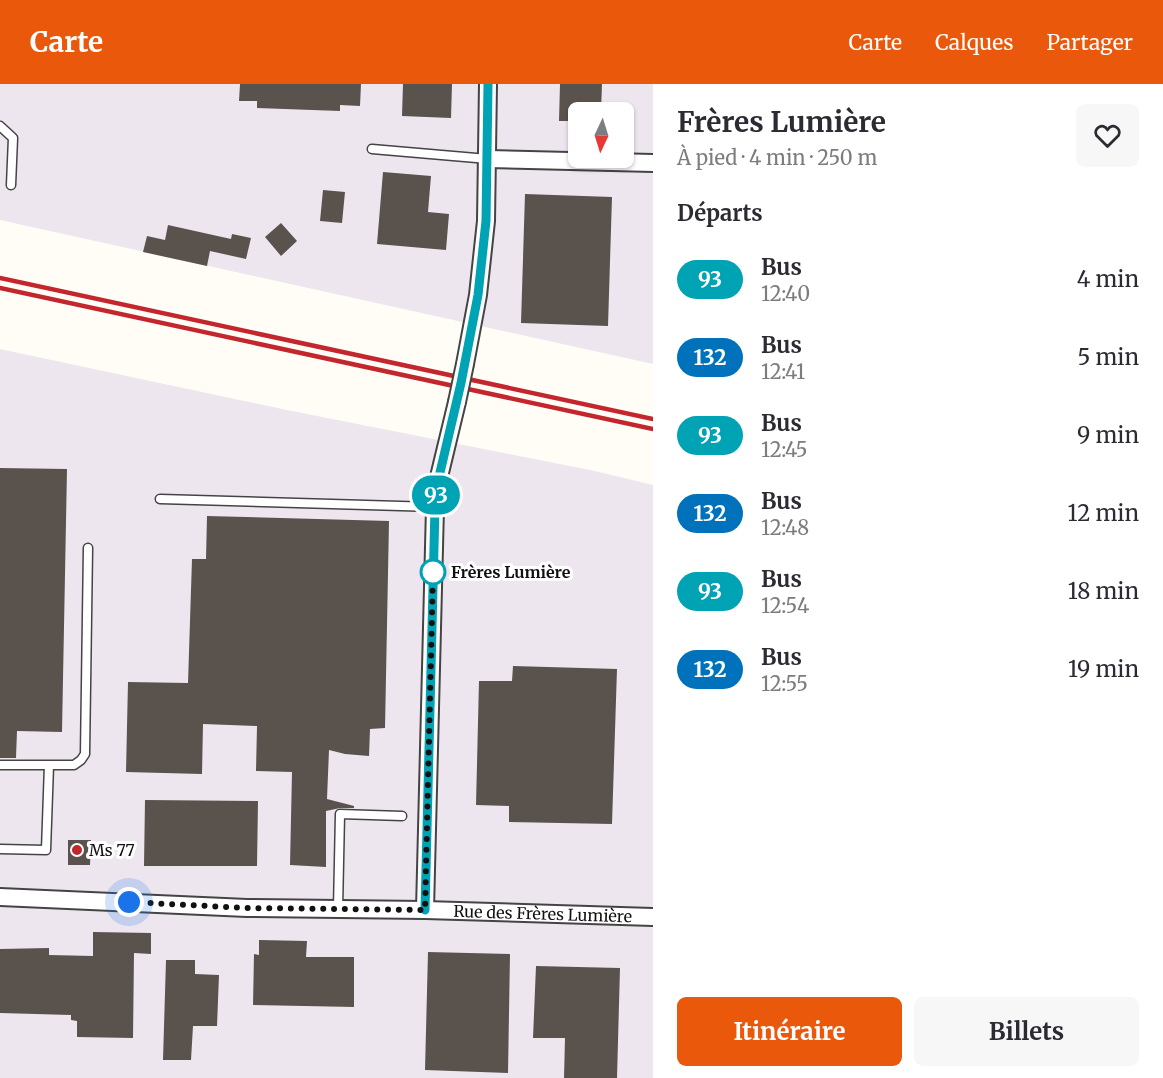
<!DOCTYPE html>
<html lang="fr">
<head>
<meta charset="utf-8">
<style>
  :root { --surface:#fff; --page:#f7f7f7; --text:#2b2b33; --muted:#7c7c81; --accent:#ea580c }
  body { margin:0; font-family:Merriweather,serif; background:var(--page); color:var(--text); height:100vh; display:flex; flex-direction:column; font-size:22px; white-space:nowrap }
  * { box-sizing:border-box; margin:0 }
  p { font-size:20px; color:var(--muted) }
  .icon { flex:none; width:33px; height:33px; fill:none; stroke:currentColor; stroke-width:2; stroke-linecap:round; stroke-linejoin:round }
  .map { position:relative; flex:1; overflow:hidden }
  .sheet { display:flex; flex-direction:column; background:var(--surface); width:510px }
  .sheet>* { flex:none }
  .badge { padding:0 12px; border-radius:20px; font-size:21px; line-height:39px }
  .needle { width:39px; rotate:184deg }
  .tools { position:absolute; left:568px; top:18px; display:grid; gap:12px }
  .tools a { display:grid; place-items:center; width:66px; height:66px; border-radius:9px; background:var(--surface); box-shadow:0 2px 4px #0004; font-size:30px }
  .you { position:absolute; width:30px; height:30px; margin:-15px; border:4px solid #fff; border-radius:50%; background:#1a73e8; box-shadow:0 0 0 9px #1a73e833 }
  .map>.badge { position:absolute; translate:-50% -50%; box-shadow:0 0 0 3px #fff }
  h2 { padding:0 24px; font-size:22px; line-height:54px }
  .round { display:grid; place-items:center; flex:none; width:63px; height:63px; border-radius:9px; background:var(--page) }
  .overview { display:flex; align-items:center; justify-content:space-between; height:102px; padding:0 24px }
  h1 { font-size:28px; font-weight:700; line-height:45px }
  .cta { display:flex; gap:12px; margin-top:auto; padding:12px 24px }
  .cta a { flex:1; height:69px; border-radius:9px; background:var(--accent); color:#fff; font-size:24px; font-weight:700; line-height:69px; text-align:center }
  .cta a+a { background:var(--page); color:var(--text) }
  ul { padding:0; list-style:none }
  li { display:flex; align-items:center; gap:18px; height:78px; padding:0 24px }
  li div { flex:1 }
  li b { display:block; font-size:22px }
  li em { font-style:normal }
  li .badge { min-width:66px; font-weight:700; text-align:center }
  header { display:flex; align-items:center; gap:36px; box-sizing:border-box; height:84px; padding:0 30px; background:var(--accent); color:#fff }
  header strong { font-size:28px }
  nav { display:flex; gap:33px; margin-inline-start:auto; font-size:21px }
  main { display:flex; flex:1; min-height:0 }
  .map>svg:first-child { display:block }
</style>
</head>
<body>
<header>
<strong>Carte</strong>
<nav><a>Carte</a><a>Calques</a><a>Partager</a></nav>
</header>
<main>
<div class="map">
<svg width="653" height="994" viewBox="0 0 653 994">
  <rect width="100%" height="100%" fill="#fffdf5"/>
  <path fill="#eee6ef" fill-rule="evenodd" d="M 0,0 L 653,0 L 653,280 L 0,136 ZM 579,28 L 624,28 L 624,74 L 579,74 Z
    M 0,265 L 287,326 L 595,387 L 653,401 L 653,994 L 0,994 Z"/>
  <path fill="#5a524d" d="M 240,0 L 361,0 L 360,22 L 340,21 L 340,27 L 257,24 L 257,17 L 239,17 Z
    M 403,0 L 452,0 L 451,34 L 402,32 Z
    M 560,0 L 602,0 L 601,28 L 579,28 L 579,37 L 559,37 Z
    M 383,88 L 431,92 L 428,128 L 449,130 L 446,166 L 377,160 Z
    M 323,106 L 345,108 L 342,139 L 320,137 Z
    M 525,110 L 612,113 L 608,242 L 521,239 Z
    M 281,139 L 297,157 L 281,172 L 265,153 Z
    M 168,141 L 231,155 L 232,150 L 251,154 L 246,175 L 210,167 L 207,182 L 143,168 L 147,152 L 165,156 Z
    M 0,384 L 67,385 L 62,648 L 17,647 L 16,674 L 0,674 Z
    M 207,432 L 389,437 L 385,644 L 370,645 L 369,672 L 345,670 L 329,666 L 327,715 L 354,722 L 354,724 L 340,724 L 326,727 L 326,783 L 290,781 L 292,688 L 256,687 L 257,642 L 203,640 L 202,690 L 126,688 L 128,598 L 188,599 L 192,475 L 206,475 Z
    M 513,582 L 617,585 L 612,740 L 509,738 L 509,722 L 476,721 L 479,597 L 512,597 Z
    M 145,716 L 258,717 L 257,782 L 144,782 Z
    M 68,756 L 91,756 L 90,781 L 68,781 Z
    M 93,848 L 151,849 L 151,870 L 134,869 L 133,954 L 77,953 L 77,937 L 71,936 L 71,931 L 0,929 L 0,865 L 49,864 L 49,871 L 93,872 Z
    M 259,856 L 307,857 L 306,873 L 354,873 L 354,923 L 253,921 L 254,870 L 259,871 Z
    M 428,868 L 510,870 L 508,989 L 425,986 Z
    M 166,876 L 195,876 L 195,890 L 219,891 L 217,942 L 193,942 L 191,976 L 163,976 Z
    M 536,882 L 620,884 L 617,994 L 564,994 L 565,954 L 533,954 Z"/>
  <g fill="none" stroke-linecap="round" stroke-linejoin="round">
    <g stroke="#444" stroke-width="11">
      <path id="lane" d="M 0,42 L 13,54 L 11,101
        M 372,65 L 488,75
        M 160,415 L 435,423
        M 0,681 L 74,681 L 81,676 L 85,670 L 88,464
        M 0,765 L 46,766 L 49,681
        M 338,825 L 340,730 L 402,732"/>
    </g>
    <g stroke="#444" stroke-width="20">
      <g id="street">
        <path d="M 488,75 L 653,79"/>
        <path d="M 465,280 L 478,211 L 486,137 L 488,0"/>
        <path id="s1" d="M 0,813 L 247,824 L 425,826 L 653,833"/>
        <path d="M 425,826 L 435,423 L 438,397 L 457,318"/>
      </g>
    </g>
    <use href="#lane" stroke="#fff" stroke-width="8"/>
    <use href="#street" stroke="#fff" stroke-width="16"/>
    <path stroke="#c4262e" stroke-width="4.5" d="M 0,194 L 653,335
      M 0,204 L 653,345"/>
    <g stroke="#444" stroke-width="20" stroke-linecap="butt">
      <path id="street-bridge" d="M 457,318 L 465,280"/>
    </g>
    <use href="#street-bridge" stroke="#fff" stroke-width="16"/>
  </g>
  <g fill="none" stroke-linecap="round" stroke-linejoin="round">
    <g stroke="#fff" stroke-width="14">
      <path id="line" d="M 425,826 L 435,423 L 438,397 L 461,299 L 478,211 L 486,137 L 488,0"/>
    </g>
    <use href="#line" stroke="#00a3b4" stroke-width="9"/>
    <path stroke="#111" stroke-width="6" stroke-dasharray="0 10.8" d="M 129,818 L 247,824 L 425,826 L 433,488"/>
  </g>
  <circle fill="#fff" stroke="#00a3b4" stroke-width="3" cx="433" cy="488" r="12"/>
  <circle fill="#c4262e" stroke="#fff" stroke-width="2" cx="77" cy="766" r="6"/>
  <g text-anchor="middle" stroke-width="6" stroke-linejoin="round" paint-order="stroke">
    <g font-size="16" font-weight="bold" fill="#111" stroke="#fff" text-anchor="start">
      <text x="451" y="494">Frères Lumière</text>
    </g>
    <g font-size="16" fill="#111" stroke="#fff" text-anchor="start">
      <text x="89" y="772">Ms 77</text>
    </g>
    <g font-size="16" fill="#111" stroke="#fff">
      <text dy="6" stroke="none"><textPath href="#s1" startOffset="543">Rue des Frères Lumière</textPath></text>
    </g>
  </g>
</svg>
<div class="tools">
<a><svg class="needle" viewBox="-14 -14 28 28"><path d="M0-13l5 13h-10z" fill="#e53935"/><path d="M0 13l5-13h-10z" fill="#7c7c81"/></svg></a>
</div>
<div class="you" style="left:129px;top:818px"></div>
<b class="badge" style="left:436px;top:411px;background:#00a3b4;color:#fff">93</b>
</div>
<section class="sheet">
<div class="overview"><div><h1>Frères Lumière</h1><p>À pied · 4 min · 250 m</p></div><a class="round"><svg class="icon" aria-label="heart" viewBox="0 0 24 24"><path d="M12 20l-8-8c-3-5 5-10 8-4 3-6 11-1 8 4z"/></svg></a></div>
<h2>Départs</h2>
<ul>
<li><span class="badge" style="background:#00a3b4;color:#fff">93</span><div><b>Bus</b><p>12:40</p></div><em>4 min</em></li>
<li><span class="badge" style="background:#0072bc;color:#fff">132</span><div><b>Bus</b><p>12:41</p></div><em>5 min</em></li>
<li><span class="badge" style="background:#00a3b4;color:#fff">93</span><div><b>Bus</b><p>12:45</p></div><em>9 min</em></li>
<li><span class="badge" style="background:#0072bc;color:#fff">132</span><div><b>Bus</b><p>12:48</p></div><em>12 min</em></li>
<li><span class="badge" style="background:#00a3b4;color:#fff">93</span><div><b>Bus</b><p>12:54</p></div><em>18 min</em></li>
<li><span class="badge" style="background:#0072bc;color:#fff">132</span><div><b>Bus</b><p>12:55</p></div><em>19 min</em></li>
</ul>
<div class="cta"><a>Itinéraire</a><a>Billets</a></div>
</section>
</main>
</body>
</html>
